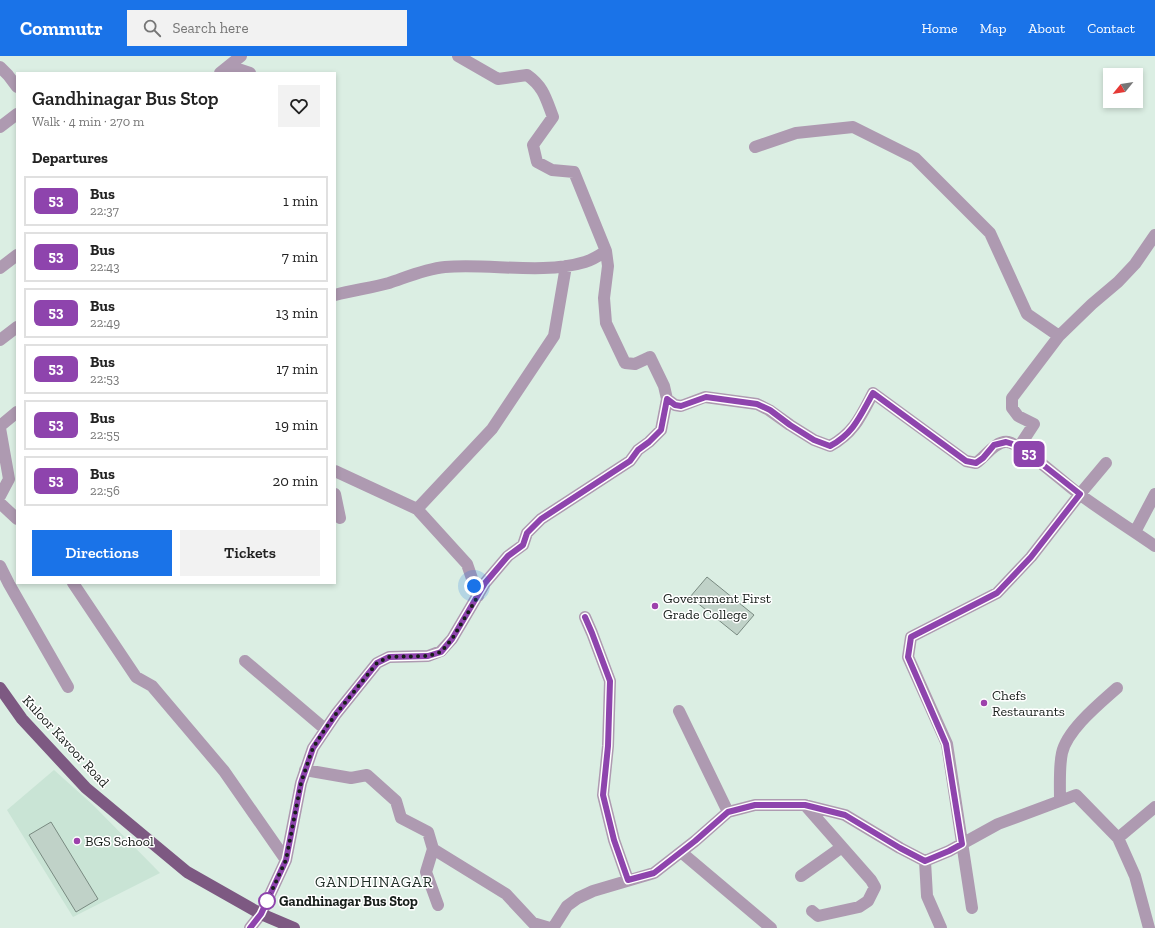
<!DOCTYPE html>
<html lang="en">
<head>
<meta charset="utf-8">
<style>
  :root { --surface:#fff; --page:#f2f2f2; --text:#222; --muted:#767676; --line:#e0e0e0; --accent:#1a73e8 }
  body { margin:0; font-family:"Zilla Slab",serif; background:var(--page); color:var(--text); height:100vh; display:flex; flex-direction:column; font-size:15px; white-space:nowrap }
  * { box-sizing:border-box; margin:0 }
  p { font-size:13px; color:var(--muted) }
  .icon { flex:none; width:22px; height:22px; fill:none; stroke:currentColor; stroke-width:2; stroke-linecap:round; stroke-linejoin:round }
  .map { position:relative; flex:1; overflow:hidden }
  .panel { position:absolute; left:16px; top:16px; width:320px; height:512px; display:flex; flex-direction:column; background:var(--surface); border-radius:0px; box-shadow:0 2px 6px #0003 }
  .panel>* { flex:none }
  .badge { padding:0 8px; border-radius:6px; font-size:14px; line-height:26px }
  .needle { width:26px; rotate:240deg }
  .buttons { position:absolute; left:1103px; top:12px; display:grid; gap:8px }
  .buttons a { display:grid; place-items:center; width:40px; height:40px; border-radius:0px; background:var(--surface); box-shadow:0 2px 6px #0003; font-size:20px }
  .you { position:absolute; width:20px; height:20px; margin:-10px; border:3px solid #fff; border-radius:50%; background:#1a73e8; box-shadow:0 0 0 6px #1a73e833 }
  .map>.badge { position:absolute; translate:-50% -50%; box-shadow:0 0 0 2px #fff }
  h2 { padding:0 16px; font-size:15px; line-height:36px }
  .round { display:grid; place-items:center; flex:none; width:42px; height:42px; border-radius:0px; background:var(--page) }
  .summary { display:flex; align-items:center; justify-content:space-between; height:68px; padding:0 16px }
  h1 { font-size:19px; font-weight:600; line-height:30px }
  .primary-button { display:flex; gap:8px; margin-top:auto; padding:8px 16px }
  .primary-button a { flex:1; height:46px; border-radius:0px; background:var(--accent); color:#fff; font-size:16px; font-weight:600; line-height:46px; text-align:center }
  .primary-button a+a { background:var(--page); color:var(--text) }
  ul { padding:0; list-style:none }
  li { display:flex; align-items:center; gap:12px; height:50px; margin:0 8px 6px; padding:0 8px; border:2px solid var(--line); border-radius:0px }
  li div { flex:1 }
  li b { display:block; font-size:15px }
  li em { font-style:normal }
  li .badge { min-width:44px; font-weight:700; text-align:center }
  header { display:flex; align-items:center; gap:24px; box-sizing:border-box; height:56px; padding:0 20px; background:var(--accent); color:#fff }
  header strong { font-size:19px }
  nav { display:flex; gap:22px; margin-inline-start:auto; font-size:14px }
  .search { width:280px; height:36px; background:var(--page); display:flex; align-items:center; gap:10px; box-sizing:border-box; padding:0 14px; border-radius:0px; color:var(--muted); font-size:15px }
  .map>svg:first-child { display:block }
</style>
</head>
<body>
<header>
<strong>Commutr</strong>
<div class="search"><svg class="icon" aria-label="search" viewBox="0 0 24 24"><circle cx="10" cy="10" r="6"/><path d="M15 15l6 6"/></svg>Search here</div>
<nav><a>Home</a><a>Map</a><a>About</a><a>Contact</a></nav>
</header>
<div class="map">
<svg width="1155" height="872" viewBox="0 0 1155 872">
  <rect width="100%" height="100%" fill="#dbeee3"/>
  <path fill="#c9e4d5" d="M 54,714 L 93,749 L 160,817 L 73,861 L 7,754 Z"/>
  <path fill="#c0d2c8" stroke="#798a81" d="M 707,521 L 754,559 L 737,579 L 690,541 Z
    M 51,766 L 98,843 L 76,856 L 29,779 Z"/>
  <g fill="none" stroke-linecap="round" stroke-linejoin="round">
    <path stroke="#ae9ab1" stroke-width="12" d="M 458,0 L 498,23 L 527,19 C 544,31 546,43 553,61 L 533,89 L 537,106 L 552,114 L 574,116 L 606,195 L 608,210 L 604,242 L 606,267 L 625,307 L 635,308 L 650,301 L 664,330 L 667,343 L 675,349 L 681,350 L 705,341 L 757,348 L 769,354 L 790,369 L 814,384 L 830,390 C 854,377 861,360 873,337 L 966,405 L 976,407 C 985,401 996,384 1008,386 C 1023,389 1064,427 1079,438 C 1104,456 1130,473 1155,490
      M 229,10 L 250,17
      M 0,11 L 8,19 L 17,31
      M 220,17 L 241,0
      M 0,71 L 17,58
      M 755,91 L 796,77 L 853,71 L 915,102 L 990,177 L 1027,258 L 1059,280
      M 0,212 L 17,199
      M 335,239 C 353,234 371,232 389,227 C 407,221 425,213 445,211 C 489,207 542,219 585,206 C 592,204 600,199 606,195
      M 0,284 L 17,271
      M 0,370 L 17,356
      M 0,372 L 9,423 L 0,440
      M 1019,391 L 1034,368 L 1018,360 L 1012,352 L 1012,342 L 1059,280 L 1092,248 L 1118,226 L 1135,208 L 1155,179
      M 335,415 L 417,453 L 467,508 L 478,540
      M 335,438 L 340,462
      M 0,447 L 17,463
      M 417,453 L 492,373 L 554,280 L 566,210
      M 1135,476 L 1155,438
      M 0,510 L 9,528 L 68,631
      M 73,527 L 136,621 L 152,630 L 224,715 L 286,804 L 261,858 L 250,872
      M 585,561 L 592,577 L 610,625 L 608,690 L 603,739 L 614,784 L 628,824
      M 245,605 L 325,673
      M 679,655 L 728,756
      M 305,714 L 351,722 L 367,719 L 396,745 L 401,762 L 428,776 L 433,793 L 426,816 L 438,849
      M 1060,744 C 1060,730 1059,710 1062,697 C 1067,674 1099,648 1117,632
      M 805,749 L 871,824 L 875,831 L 868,845 L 859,851 L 818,860 L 812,855
      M 1118,782 L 1135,820 L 1149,872
      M 433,793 L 506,838 L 533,867 L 550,872
      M 681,796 L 771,872
      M 286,804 L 301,727 L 313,692 L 336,658 L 377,607 L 389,601 L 428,600 L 441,595 L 452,583 L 485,527 L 508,500 L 523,489 L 527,477 L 541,463 L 630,405 L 638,394 L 649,386 L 661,374 L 667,343
      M 925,805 L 927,840 L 941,872
      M 801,820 L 842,791
      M 972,852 L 947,688 L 908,601 L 911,581 L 997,537 L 1031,501 L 1080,438 L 1106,407
      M 553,872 L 567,850 L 578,842 L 593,835 L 654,817 L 695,785 L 728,756 L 755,749 L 805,749 L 845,759 L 900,792 L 925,805 L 949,795 L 998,768 L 1076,739 L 1118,782 L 1155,751"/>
    <path stroke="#7d5982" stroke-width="12" d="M 0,632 L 22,663 L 86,732 L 187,816 L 261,858 L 294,872"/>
  </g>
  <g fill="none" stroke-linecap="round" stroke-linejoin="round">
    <g stroke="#fff" stroke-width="9">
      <path id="line" d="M 250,872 L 261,858 L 286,804 L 301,727 L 313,692 L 336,658 L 377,607 L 389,601 L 428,600 L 441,596 L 452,583 L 485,527 L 508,500 L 523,489 L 527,477 L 541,463 L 630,405 L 638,394 L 649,386 L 661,374 L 667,343 L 675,349 L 681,350 L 706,341 L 757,348 L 770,354 L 790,369 L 814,384 L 830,390 C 854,377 860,360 873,337 L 966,405 L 976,407 L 983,402 L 994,389 L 1006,386 L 1019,390 L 1080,438 L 1031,501 L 997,537 L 911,581 L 908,601 L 946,688 L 962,788 L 949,795 L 925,805 L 900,792 L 845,759 L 805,749 L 755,749 L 728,756 L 695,785 L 654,817 L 628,824 L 614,784 L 603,739 L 608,690 L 610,625 L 592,577 L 585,561"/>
    </g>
    <use href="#line" stroke="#8e44ad" stroke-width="6"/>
    <path stroke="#171e1a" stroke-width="4" stroke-dasharray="0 7.2" d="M 267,845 L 286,804 L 301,727 L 309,703 L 313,692 L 325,673 L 336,658 L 377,607 L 389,601 L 428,600 L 441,596 L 452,583 L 478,540 L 474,530"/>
  </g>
  <g fill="#9d41ac" stroke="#fff" stroke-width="1.5">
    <circle cx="655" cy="550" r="4"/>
    <circle cx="984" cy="647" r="4"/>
    <circle cx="77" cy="785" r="4"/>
  </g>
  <circle fill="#fff" stroke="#8e44ad" stroke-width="2" cx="267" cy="845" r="8"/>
  <g text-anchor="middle" stroke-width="3" stroke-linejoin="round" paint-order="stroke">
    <g font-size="14" fill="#171e1a" stroke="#fff" text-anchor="start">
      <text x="663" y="547">Government First<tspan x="663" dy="16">Grade College</tspan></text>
      <text x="992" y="644">Chefs<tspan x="992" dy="16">Restaurants</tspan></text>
      <text x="85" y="790">BGS School</text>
    </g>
    <g font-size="14" fill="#171e1a" stroke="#fff">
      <text transform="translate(66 685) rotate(47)" y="5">Kuloor Kavoor Road</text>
    </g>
    <g font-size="14" font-weight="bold" fill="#171e1a" stroke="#fff" text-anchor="start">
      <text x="279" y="850">Gandhinagar Bus Stop</text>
    </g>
    <g font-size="15" letter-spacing="1" fill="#223129" stroke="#fff">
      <text x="374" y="831">GANDHINAGAR</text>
    </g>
  </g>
</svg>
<div class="buttons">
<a><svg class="needle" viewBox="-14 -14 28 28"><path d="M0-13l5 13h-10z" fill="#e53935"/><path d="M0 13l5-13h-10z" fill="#767676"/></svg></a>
</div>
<div class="you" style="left:474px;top:530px"></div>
<b class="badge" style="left:1029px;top:398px;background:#8e44ad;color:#fff">53</b>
<section class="panel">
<div class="summary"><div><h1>Gandhinagar Bus Stop</h1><p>Walk · 4 min · 270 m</p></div><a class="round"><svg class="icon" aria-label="heart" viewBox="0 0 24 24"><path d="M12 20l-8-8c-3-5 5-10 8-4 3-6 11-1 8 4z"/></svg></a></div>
<h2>Departures</h2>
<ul>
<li><span class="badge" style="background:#8e44ad;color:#fff">53</span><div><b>Bus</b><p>22:37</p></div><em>1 min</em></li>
<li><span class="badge" style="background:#8e44ad;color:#fff">53</span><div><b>Bus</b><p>22:43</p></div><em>7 min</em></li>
<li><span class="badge" style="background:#8e44ad;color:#fff">53</span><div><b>Bus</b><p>22:49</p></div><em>13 min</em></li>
<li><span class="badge" style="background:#8e44ad;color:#fff">53</span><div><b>Bus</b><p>22:53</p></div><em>17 min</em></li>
<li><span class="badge" style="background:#8e44ad;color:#fff">53</span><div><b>Bus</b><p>22:55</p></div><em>19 min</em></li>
<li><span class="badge" style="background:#8e44ad;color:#fff">53</span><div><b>Bus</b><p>22:56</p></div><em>20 min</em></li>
</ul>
<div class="primary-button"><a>Directions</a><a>Tickets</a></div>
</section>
</div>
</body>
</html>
